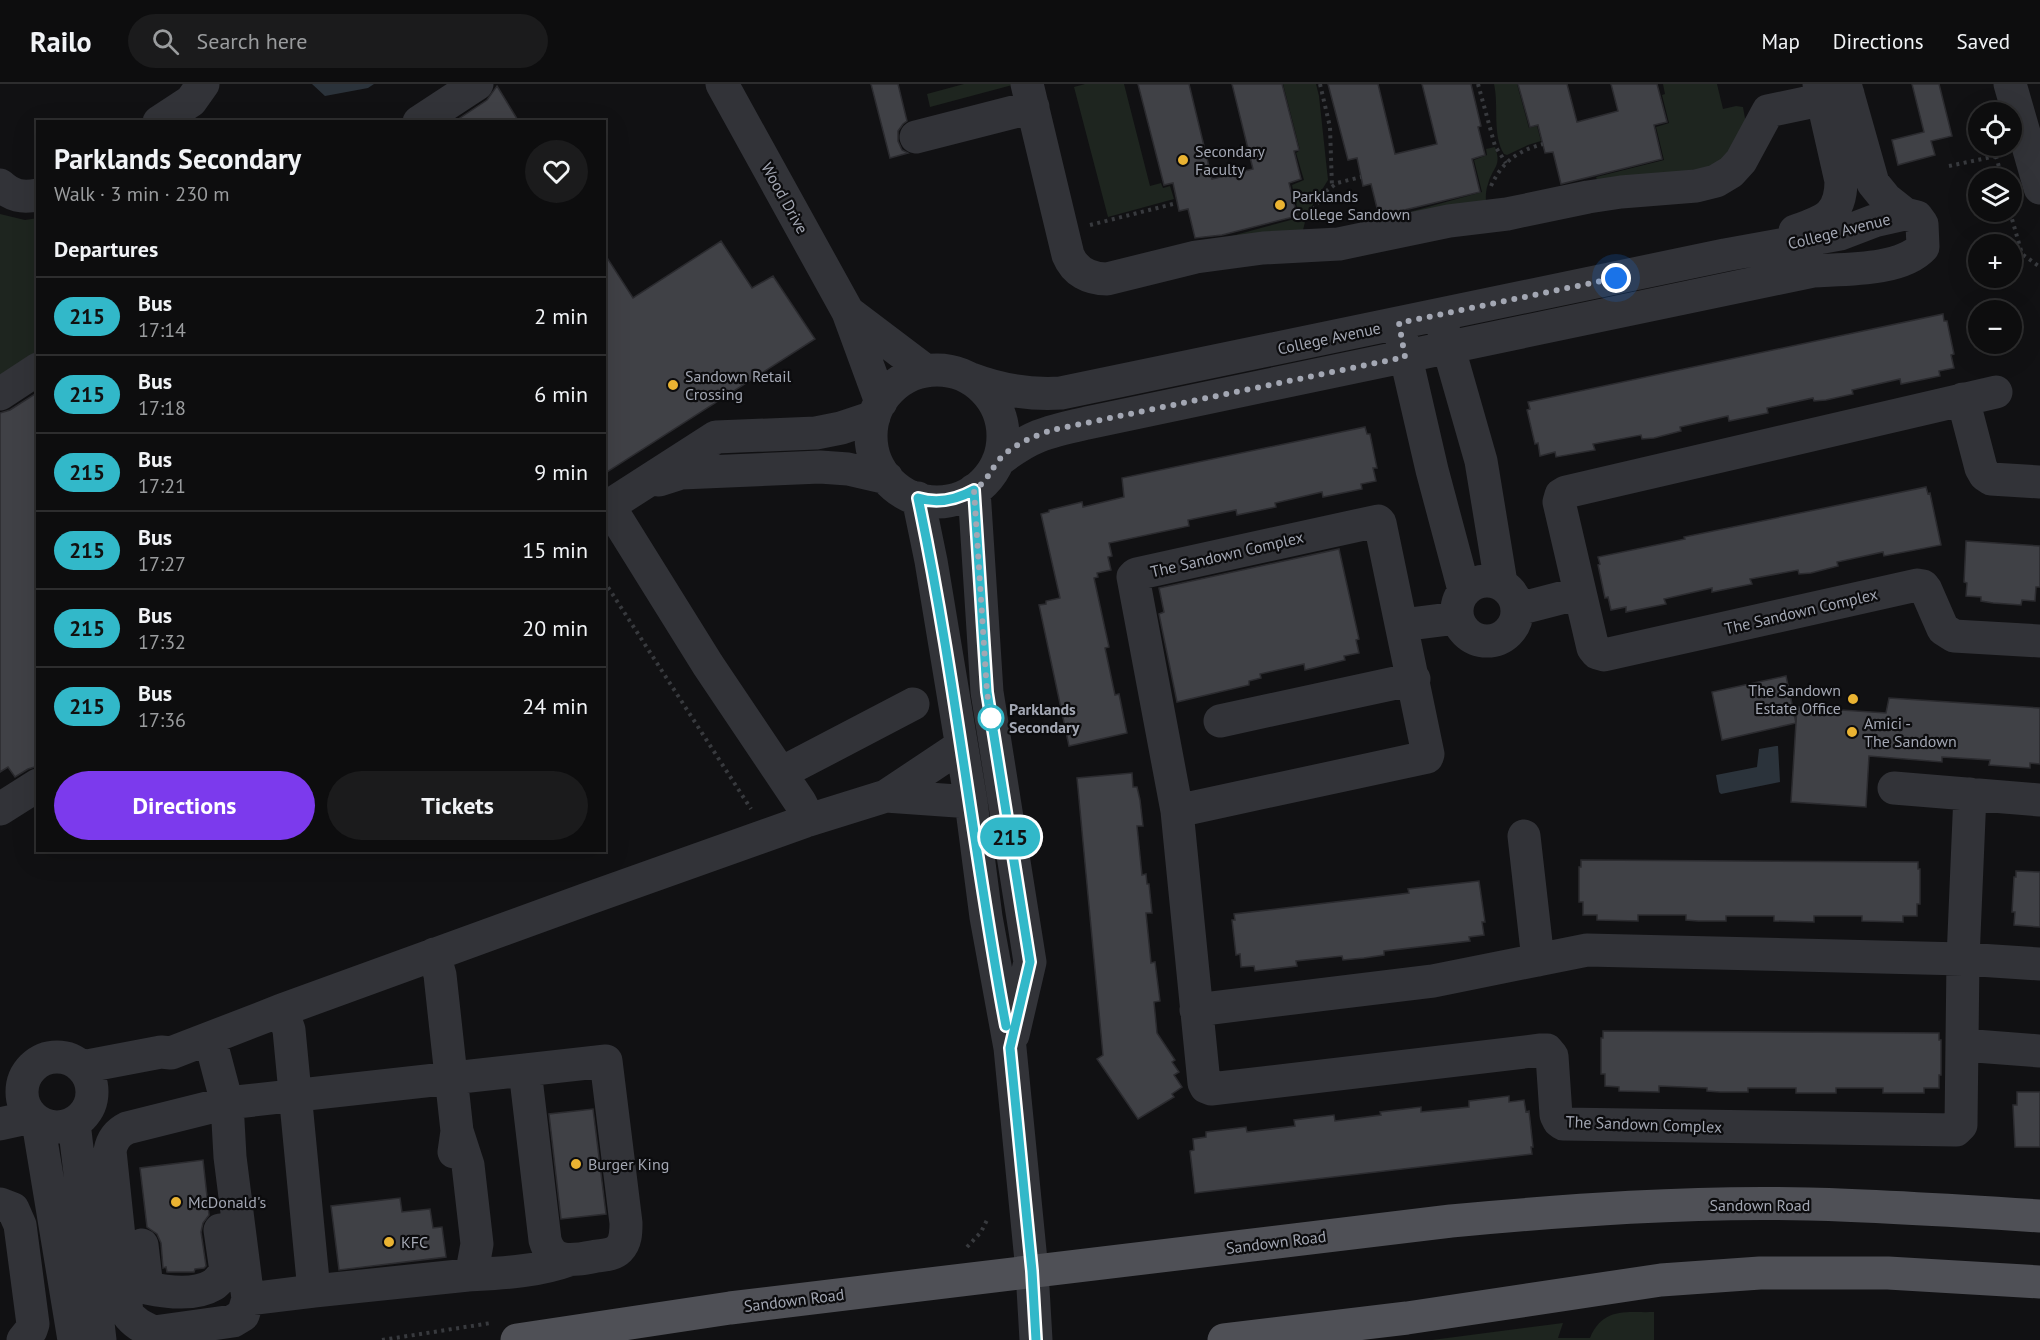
<!DOCTYPE html>
<html lang="en">
<head>
<meta charset="utf-8">
<style>
  :root { --surface:#0d0d0e; --page:#1b1b1c; --text:#f1f3f6; --muted:#9a9c9e; --line:#2d2d2e; --accent:#7c3aed }
  body { margin:0; font-family:"PT Sans",sans-serif; background:var(--page); color:var(--text); height:100vh; display:flex; flex-direction:column; font-size:22px; white-space:nowrap }
  * { box-sizing:border-box; margin:0 }
  p { font-size:20px; color:var(--muted) }
  .icon { flex:none; width:33px; height:33px; fill:none; stroke:currentColor; stroke-width:2; stroke-linecap:round; stroke-linejoin:round }
  .map { position:relative; flex:1; overflow:hidden }
  .side { position:absolute; left:36px; top:36px; width:570px; height:732px; display:flex; flex-direction:column; background:var(--surface); border-radius:0px; box-shadow:0 6px 24px #0002,0 0 0 2px var(--line) }
  .side>* { flex:none }
  .badge { padding:0 12px; border-radius:20px; font-size:21px; line-height:39px }
  .buttons { position:absolute; left:1968px; top:18px; display:grid; gap:12px }
  .buttons a { display:grid; place-items:center; width:54px; height:54px; border-radius:50%; background:var(--surface); box-shadow:0 6px 24px #0002,0 0 0 2px var(--line); font-size:30px }
  .you { position:absolute; width:30px; height:30px; margin:-15px; border:4px solid #fff; border-radius:50%; background:#1a73e8; box-shadow:0 0 0 9px #1a73e833 }
  .map>.badge { position:absolute; translate:-50% -50%; box-shadow:0 0 0 3px #fff }
  h2 { padding:0 18px; font-size:22px; line-height:54px }
  .round { display:grid; place-items:center; flex:none; width:63px; height:63px; border-radius:32px; background:var(--page) }
  .head { display:flex; align-items:center; justify-content:space-between; height:102px; padding:0 18px }
  h1 { font-size:28px; font-weight:800; line-height:45px }
  .action { display:flex; gap:12px; margin-top:auto; padding:12px 18px }
  .action a { flex:1; height:69px; border-radius:36px; background:var(--accent); color:#fff; font-size:24px; font-weight:800; line-height:69px; text-align:center }
  .action a+a { background:var(--page); color:var(--text) }
  ul { padding:0; list-style:none }
  li { display:flex; align-items:center; gap:18px; height:78px; padding:0 18px; border-top:2px solid var(--line) }
  li div { flex:1 }
  li b { display:block; font-size:22px }
  li em { font-style:normal }
  li .badge { min-width:66px; font-weight:700; text-align:center }
  header { display:flex; align-items:center; gap:36px; box-sizing:border-box; height:84px; padding:0 30px; background:var(--surface); border-bottom:2px solid var(--line) }
  header strong { font-size:28px }
  nav { display:flex; gap:33px; margin-inline-start:auto; font-size:21px }
  .search { width:420px; height:54px; background:var(--page); display:flex; align-items:center; gap:15px; box-sizing:border-box; padding:0 21px; border-radius:33px; color:var(--muted); font-size:22px }
  .map>svg:first-child { display:block }
</style>
</head>
<body>
<header>
<strong>Railo</strong>
<div class="search"><svg class="icon" aria-label="search" viewBox="0 0 24 24"><circle cx="10" cy="10" r="6"/><path d="M15 15l6 6"/></svg>Search here</div>
<nav><a>Map</a><a>Directions</a><a>Saved</a></nav>
</header>
<div class="map">
<svg width="2040" height="1256" viewBox="0 0 2040 1256">
  <rect width="100%" height="100%" fill="#111113"/>
  <path fill="#1e251f" d="M 964,0 L 1016,0 L 930,23 L 927,10 Z
    M 1085,0 L 1124,0 L 1150,102 L 1161,99 L 1163,104 L 1170,102 L 1174,115 L 1108,133 L 1074,3 Z
    M 1283,0 L 1316,0 L 1319,12 L 1328,96 L 1307,130 L 1301,154 L 1228,153 L 1298,134 L 1299,132 L 1292,101 L 1304,96 L 1296,69 L 1300,66 Z
    M 1494,0 L 1517,0 L 1529,44 L 1537,42 L 1541,57 L 1528,61 L 1507,71 L 1504,70 C 1492,51 1499,22 1494,0 Z
    M 1663,0 L 1717,0 L 1723,25 L 1736,22 L 1743,23 L 1746,40 L 1726,82 L 1599,102 L 1596,93 L 1664,76 L 1656,43 L 1669,39 L 1662,11 L 1665,10 Z
    M 1495,63 C 1502,83 1493,82 1488,100 C 1485,108 1486,116 1486,124 L 1407,138 L 1406,129 L 1482,108 L 1474,76 L 1487,71 L 1486,65 Z
    M 0,130 L 25,136 L 38,134 L 37,268 L 0,292 Z
    M 1654,1228 L 1654,1256 L 1432,1256 L 1563,1239 L 1558,1254 L 1590,1254 C 1603,1223 1626,1229 1654,1228 Z"/>
  <path fill="#2b333b" d="M 312,0 L 374,0 L 368,4 L 325,12 Z
    M 1776,662 L 1778,662 L 1780,698 L 1721,710 L 1719,708 L 1716,691 L 1757,683 L 1759,665 Z"/>
  <path fill="#404146" stroke="#2b2b2f" stroke-width="1.5" d="M 871,0 L 898,0 L 907,37 L 903,40 L 898,47 L 898,57 L 902,66 L 908,69 L 890,74 Z
    M 1138,0 L 1189,0 L 1212,95 L 1253,85 L 1232,0 L 1282,0 L 1299,66 L 1294,67 L 1301,95 L 1289,99 L 1297,132 L 1222,151 L 1195,154 L 1188,125 L 1179,127 L 1173,99 L 1164,101 Z
    M 1328,0 L 1378,0 L 1395,70 L 1437,60 L 1422,0 L 1471,0 L 1481,42 L 1478,43 L 1485,71 L 1472,75 L 1480,108 L 1379,132 L 1371,100 L 1363,102 L 1357,74 L 1348,76 Z
    M 1518,0 L 1567,0 L 1577,38 L 1618,27 L 1611,0 L 1657,0 L 1667,38 L 1654,41 L 1662,75 L 1561,100 L 1553,68 L 1545,69 L 1538,41 L 1530,43 Z
    M 1912,0 L 1939,0 L 1952,52 L 1931,57 L 1935,71 L 1898,81 L 1892,56 L 1924,48 Z
    M 497,2 L 519,38 L 454,38 L 487,16 Z
    M 721,157 L 752,204 L 773,192 L 815,255 L 604,390 L 604,169 L 633,214 Z
    M 1943,230 L 1944,237 L 1947,237 L 1954,270 L 1951,271 L 1954,284 L 1939,287 L 1940,292 L 1901,300 L 1900,295 L 1852,306 L 1853,310 L 1826,316 L 1814,317 L 1813,314 L 1767,324 L 1768,329 L 1729,337 L 1728,332 L 1680,343 L 1681,347 L 1654,354 L 1642,355 L 1641,351 L 1593,360 L 1595,366 L 1556,373 L 1555,368 L 1540,372 L 1538,359 L 1535,360 L 1527,326 L 1530,325 L 1528,318 Z
    M 38,308 L 38,682 L 28,685 L 15,693 L 8,683 L 0,688 L 0,329 L 10,326 Z
    M 1365,343 L 1367,350 L 1370,350 L 1377,384 L 1373,384 L 1376,397 L 1361,400 L 1362,405 L 1323,413 L 1322,408 L 1275,419 L 1276,423 L 1237,431 L 1236,426 L 1188,436 L 1189,442 L 1109,459 L 1112,472 L 1108,473 L 1111,486 L 1097,489 L 1098,493 L 1094,494 L 1109,563 L 1105,564 L 1115,611 L 1119,610 L 1127,649 L 1069,662 L 1039,521 L 1046,520 L 1046,517 L 1060,514 L 1041,430 L 1049,428 L 1049,426 L 1082,418 L 1083,423 L 1124,413 L 1122,394 Z
    M 1926,403 L 1928,410 L 1930,409 L 1941,461 L 1884,472 L 1883,468 L 1837,478 L 1838,482 L 1811,489 L 1799,490 L 1798,486 L 1750,495 L 1752,500 L 1712,508 L 1712,504 L 1664,515 L 1666,520 L 1626,528 L 1626,523 L 1611,526 L 1608,513 L 1605,514 L 1598,481 L 1600,480 L 1598,473 L 1685,455 L 1684,453 Z
    M 1966,457 L 2040,462 L 2040,503 L 2036,503 L 2035,517 L 2022,516 L 2021,521 L 1993,519 L 1981,517 L 1981,513 L 1966,512 L 1967,499 L 1964,498 Z
    M 1339,465 L 1359,555 L 1356,556 L 1359,569 L 1344,572 L 1345,576 L 1305,586 L 1304,580 L 1260,590 L 1261,594 L 1249,597 L 1249,601 L 1177,618 L 1159,530 L 1164,528 L 1159,504 Z
    M 1786,592 L 1796,639 L 1722,656 L 1712,608 Z
    M 1889,614 L 2040,624 L 2040,680 L 2030,679 L 2030,684 L 1989,681 L 1990,676 L 1942,673 L 1942,678 L 1869,672 L 1866,723 L 1791,718 L 1797,623 L 1886,629 Z
    M 1132,689 L 1133,703 L 1137,703 L 1140,716 L 1143,742 L 1137,742 L 1142,791 L 1146,790 L 1147,800 L 1149,800 L 1152,829 L 1146,829 L 1151,879 L 1155,878 L 1160,917 L 1154,918 L 1157,949 L 1175,976 L 1172,978 L 1179,988 L 1174,991 L 1182,1003 L 1172,1010 L 1174,1013 L 1138,1035 L 1097,975 L 1103,971 L 1077,694 Z
    M 1581,776 L 1918,778 L 1918,785 L 1920,785 L 1920,820 L 1917,820 L 1917,832 L 1903,832 L 1903,838 L 1862,837 L 1862,832 L 1814,832 L 1814,838 L 1774,837 L 1774,832 L 1726,832 L 1726,837 L 1698,837 L 1686,836 L 1686,831 L 1638,831 L 1638,837 L 1597,836 L 1597,831 L 1583,831 L 1583,818 L 1579,818 L 1579,783 L 1581,783 Z
    M 2016,787 L 2040,788 L 2040,843 L 2014,841 L 2015,828 L 2012,828 L 2014,793 L 2016,793 Z
    M 1479,797 L 1485,838 L 1482,838 L 1484,851 L 1469,853 L 1470,857 L 1384,867 L 1384,871 L 1364,874 L 1343,876 L 1342,872 L 1296,877 L 1297,882 L 1255,887 L 1254,882 L 1241,883 L 1240,870 L 1236,871 L 1232,836 L 1235,836 L 1234,830 L 1409,809 L 1408,805 Z
    M 1603,947 L 1939,949 L 1939,956 L 1941,956 L 1941,991 L 1939,991 L 1939,1004 L 1924,1004 L 1924,1009 L 1883,1009 L 1883,1004 L 1836,1004 L 1836,1009 L 1796,1009 L 1796,1004 L 1748,1004 L 1748,1008 L 1720,1008 L 1707,1007 L 1707,1004 L 1659,1002 L 1659,1008 L 1619,1007 L 1619,1003 L 1605,1002 L 1605,990 L 1601,990 L 1601,954 L 1603,954 Z
    M 2017,1008 L 2040,1008 L 2040,1063 L 2015,1063 L 2013,1021 L 2017,1021 Z
    M 1509,1012 L 1509,1018 L 1524,1016 L 1526,1028 L 1529,1027 L 1533,1063 L 1531,1063 L 1532,1070 L 1195,1109 L 1190,1067 L 1194,1066 L 1193,1055 L 1206,1053 L 1206,1048 L 1246,1043 L 1247,1048 L 1295,1042 L 1294,1036 L 1334,1031 L 1335,1037 L 1381,1031 L 1380,1028 L 1421,1023 L 1421,1028 L 1469,1023 L 1469,1017 Z
    M 593,1025 L 606,1130 L 561,1135 L 549,1030 Z
    M 203,1076 L 209,1131 L 203,1139 L 201,1148 L 206,1182 L 204,1184 L 195,1185 L 194,1188 L 167,1188 L 166,1183 L 163,1184 L 161,1159 L 157,1150 L 147,1143 L 140,1084 Z
    M 400,1114 L 402,1128 L 430,1125 L 433,1144 L 442,1143 L 446,1173 L 339,1186 L 331,1122 Z"/>
  <g fill="none" stroke-linecap="round" stroke-linejoin="round">
    <path stroke="#383a3e" stroke-width="4" stroke-dasharray="3 4.5" stroke-linecap="butt" d="M 1320,0 L 1330,43 L 1332,103
      M 1478,0 L 1495,62 L 1506,79
      M 1996,72 L 2002,94
      M 1949,82 L 2001,71
      M 1491,102 C 1502,78 1517,67 1543,60
      M 2010,128 L 2022,170 L 2040,183
      M 1309,132 L 1325,108 L 1337,99 L 1361,93
      M 1090,141 L 1177,119
      M 604,497 L 751,725
      M 967,1163 L 981,1148 L 988,1134
      M 382,1256 L 491,1239"/>
    <path stroke="#323338" stroke-width="33" d="M 722,0 L 848,228 L 881,318
      M 1027,0 L 1068,171 C 1075,188 1089,195 1107,195 L 1196,173 L 1263,164 L 1339,160 L 1449,137 L 1507,130 L 1588,113 L 1621,108 L 1696,102 L 1716,97 L 1731,88 L 1741,77 L 1768,27 L 1848,10
      M 1845,0 L 1873,99 L 1886,115 L 1905,130
      M 2010,0 L 2040,104
      M 159,38 L 191,17 L 203,0
      M 419,38 L 477,0
      M 916,53 L 1033,23
      M 0,101 C 12,112 22,114 38,111
      M 1795,147 C 1824,137 1841,132 1841,97 L 1819,0
      M 848,228 L 926,287
      M 1443,244 L 1481,377 L 1501,499
      M 1401,252 L 1432,386 L 1464,506
      M871 352a66 66 0 1 1 132 0a66 66 0 1 1-132 0Z
      M 971,295 C 1000,306 1030,311 1061,309 L 1725,171 L 1840,150 L 1874,137 L 1905,130 L 1917,133 L 1922,140 L 1923,163 C 1901,187 1845,185 1813,187 L 1087,339 C 1047,348 1031,351 998,377
      M 1996,308 L 1566,408 L 1561,411 L 1559,418 L 1593,564 L 1597,569 L 1604,571 L 1917,501 L 1923,502 L 1926,506 L 1943,545 L 1954,552 L 2040,557
      M 0,310 L 38,285
      M 1963,315 L 1981,384 L 1985,391 L 1991,395 L 2040,398
      M 659,396 L 681,389 L 820,383 L 848,385 L 887,394
      M 974,406 L 987,608 L 1030,878 L 1013,951
      M 918,414 L 931,477 L 971,718 L 986,833 L 1010,964 L 1032,1187 L 1036,1256
      M 609,422 L 708,581 L 800,718 L 809,736
      M 604,425 L 716,353 L 816,349 L 841,344 L 874,333
      M1457 527a30 30 0 1 1 60 0a30 30 0 1 1-60 0Z
      M 1518,525 L 1580,509
      M 1402,541 L 1457,534
      M 1220,637 L 1414,595
      M 781,689 L 913,620
      M 1894,704 L 2040,716
      M 886,712 L 971,718
      M 0,725 L 38,701
      M 1177,727 L 1427,673 L 1428,670 L 1380,439 L 1378,437 L 1136,490 L 1133,493 L 1177,727 L 1204,999 L 1206,1003 L 1211,1005 L 1541,966 L 1547,966 L 1552,972 L 1556,1031 L 1559,1037 L 1563,1040 L 1956,1046 L 1961,1041 L 1963,875 L 1970,710
      M 1524,752 L 1538,876
      M 434,870 L 440,891 L 457,1047 L 454,1068
      M 282,926 L 289,946 L 314,1207 L 468,1191 L 473,1182 L 477,1160 L 468,1081 L 457,1047
      M 1196,926 L 1433,897 L 1587,866 L 1963,875 L 2040,880
      M 210,955 L 227,1019 L 230,1073 L 248,1215 L 243,1231 L 233,1237 L 154,1248 C 142,1243 134,1239 127,1229 L 110,1067 C 112,1056 117,1049 127,1044 L 227,1019 L 606,977 L 626,1139 C 626,1148 626,1158 619,1165 C 613,1171 604,1171 597,1172 C 575,1176 552,1182 545,1156 L 525,986
      M 1962,961 L 2040,967
      M22 1008a35 35 0 1 1 70 0a35 35 0 1 1-70 0Z
      M 82,983 L 161,968 L 171,969 L 282,926 L 587,815 L 809,736 L 886,712 L 961,662
      M 38,1038 L 74,1256
      M 74,1039 L 100,1256
      M 0,1040 L 32,1033
      M 0,1120 L 13,1125 L 20,1141 L 33,1240 L 31,1246 L 23,1256
      M 142,1161 L 147,1204 C 166,1208 195,1212 213,1201 C 218,1198 222,1192 226,1187 L 220,1146
      M 468,1191 C 502,1189 536,1188 569,1176
      M 248,1215 L 314,1207"/>
    <path stroke="#4f5056" stroke-width="33" d="M 517,1256 L 730,1224 L 1451,1137 C 1570,1126 1690,1117 1809,1120 C 1886,1122 1963,1127 2040,1132
      M 1224,1256 L 1407,1234 L 1661,1196 L 1760,1189 L 1888,1189 L 2040,1198"/>
  </g>
  <g fill="none" stroke-linecap="round" stroke-linejoin="round">
    <g stroke="#fff" stroke-width="14">
      <path id="line" d="M 1006,942 C 973,767 955,589 918,414 C 938,420 956,416 974,406 L 987,608 L 1030,878 L 1010,964 L 1032,1187 L 1036,1256"/>
    </g>
    <use href="#line" stroke="#32b8c9" stroke-width="9"/>
    <path stroke="#a3a7b3" stroke-width="6" stroke-dasharray="0 10.8" d="M 991,634 L 987,608 L 974,406 C 986,398 990,388 998,377 C 1010,362 1034,352 1052,346 L 1405,273 L 1399,239 L 1616,194"/>
  </g>
  <g fill="#eab332" stroke="#0c0c0e" stroke-width="2">
    <circle cx="1183" cy="76" r="6"/>
    <circle cx="1280" cy="121" r="6"/>
    <circle cx="673" cy="301" r="6"/>
    <circle cx="1853" cy="615" r="6"/>
    <circle cx="1852" cy="648" r="6"/>
    <circle cx="576" cy="1080" r="6"/>
    <circle cx="176" cy="1118" r="6"/>
    <circle cx="389" cy="1158" r="6"/>
  </g>
  <circle fill="#fff" stroke="#32b8c9" stroke-width="3" cx="991" cy="634" r="12"/>
  <g text-anchor="middle" stroke-width="4.5" stroke-linejoin="round" paint-order="stroke">
    <g font-size="16" fill="#a3a7b3" stroke="#0c0c0e" text-anchor="start">
      <text x="1195" y="73">Secondary<tspan x="1195" dy="18">Faculty</tspan></text>
      <text x="1292" y="118">Parklands<tspan x="1292" dy="18">College Sandown</tspan></text>
      <text x="685" y="298">Sandown Retail<tspan x="685" dy="18">Crossing</tspan></text>
      <text x="1841" y="612" text-anchor="end">The Sandown<tspan x="1841" dy="18">Estate Office</tspan></text>
      <text x="1864" y="645">Amici -<tspan x="1864" dy="18">The Sandown</tspan></text>
      <text x="588" y="1086">Burger King</text>
      <text x="188" y="1124">McDonald's</text>
      <text x="401" y="1164">KFC</text>
    </g>
    <g font-size="16" fill="#a3a7b3" stroke="#0c0c0e">
      <text transform="translate(785 114) rotate(61)" y="6">Wood Drive</text>
      <text transform="translate(1839 147) rotate(-14)" y="6">College Avenue</text>
      <text transform="translate(1329 254) rotate(-12)" y="6">College Avenue</text>
      <text transform="translate(1227 470) rotate(-13)" y="6">The Sandown Complex</text>
      <text transform="translate(1801 527) rotate(-13)" y="6">The Sandown Complex</text>
      <text transform="translate(1644 1040) rotate(2)" y="6">The Sandown Complex</text>
      <text x="1760" y="1127">Sandown Road</text>
      <text transform="translate(1276 1158) rotate(-7)" y="6">Sandown Road</text>
      <text transform="translate(794 1216) rotate(-7)" y="6">Sandown Road</text>
    </g>
    <g font-size="16" font-weight="bold" fill="#a3a7b3" stroke="#0c0c0e" text-anchor="start">
      <text x="1009" y="631">Parklands<tspan x="1009" dy="18">Secondary</tspan></text>
    </g>
  </g>
</svg>
<div class="buttons">
<a><svg class="icon" aria-label="locate" viewBox="0 0 24 24"><circle cx="12" cy="12" r="6"/><path d="M12 2v4M12 18v4M2 12h4M18 12h4"/></svg></a>
<a><svg class="icon" aria-label="layers" viewBox="0 0 24 24"><path d="M12 4l9 5-9 5-9-5zM3 14l9 5 9-5"/></svg></a>
<a>+</a>
<a>−</a>
</div>
<div class="you" style="left:1616px;top:194px"></div>
<b class="badge" style="left:1010px;top:753px;background:#32b8c9;color:#111">215</b>
<section class="side">
<div class="head"><div><h1>Parklands Secondary</h1><p>Walk · 3 min · 230 m</p></div><a class="round"><svg class="icon" aria-label="heart" viewBox="0 0 24 24"><path d="M12 20l-8-8c-3-5 5-10 8-4 3-6 11-1 8 4z"/></svg></a></div>
<h2>Departures</h2>
<ul>
<li><span class="badge" style="background:#32b8c9;color:#111">215</span><div><b>Bus</b><p>17:14</p></div><em>2 min</em></li>
<li><span class="badge" style="background:#32b8c9;color:#111">215</span><div><b>Bus</b><p>17:18</p></div><em>6 min</em></li>
<li><span class="badge" style="background:#32b8c9;color:#111">215</span><div><b>Bus</b><p>17:21</p></div><em>9 min</em></li>
<li><span class="badge" style="background:#32b8c9;color:#111">215</span><div><b>Bus</b><p>17:27</p></div><em>15 min</em></li>
<li><span class="badge" style="background:#32b8c9;color:#111">215</span><div><b>Bus</b><p>17:32</p></div><em>20 min</em></li>
<li><span class="badge" style="background:#32b8c9;color:#111">215</span><div><b>Bus</b><p>17:36</p></div><em>24 min</em></li>
</ul>
<div class="action"><a>Directions</a><a>Tickets</a></div>
</section>
</div>
</body>
</html>
